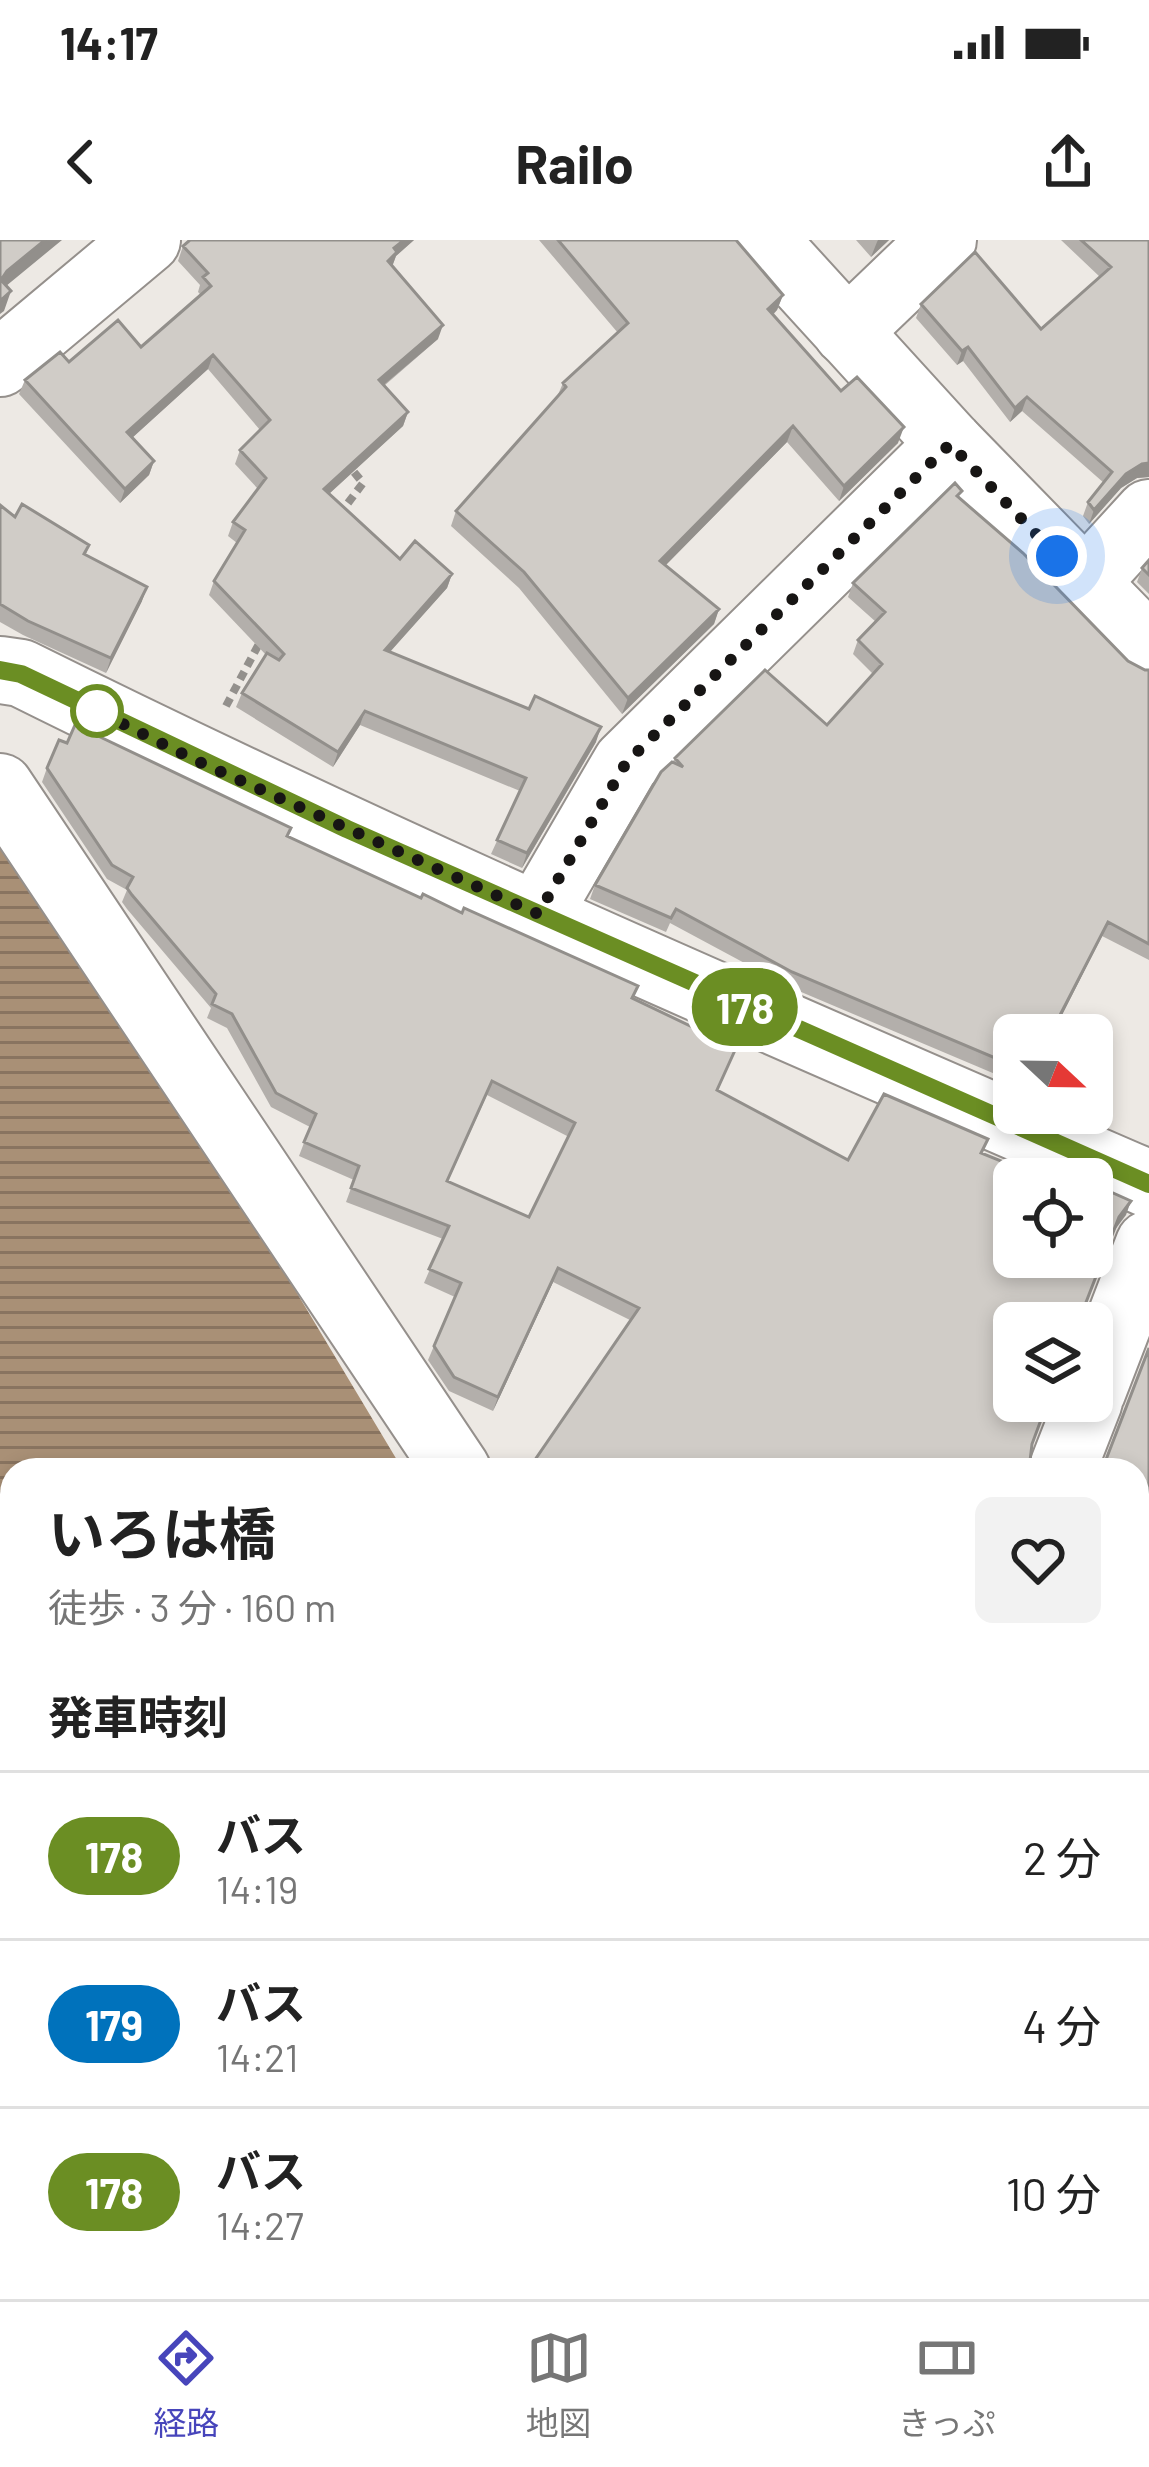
<!DOCTYPE html>
<html lang="ja">
<head>
<meta charset="utf-8">
<style>
  :root { --surface:#fff; --page:#f2f2f2; --text:#222; --muted:#767676; --line:#e0e0e0; --accent:#4745bb }
  body { margin:0; font-family:Barlow,"Noto Sans JP",sans-serif; background:var(--page); color:var(--text); height:100vh; display:flex; flex-direction:column; font-size:45px; white-space:nowrap }
  * { box-sizing:border-box; margin:0 }
  p { font-size:39px; color:var(--muted) }
  .icon { flex:none; width:66px; height:66px; fill:none; stroke:currentColor; stroke-width:2; stroke-linecap:round; stroke-linejoin:round }
  .map { position:relative; flex:1; overflow:hidden }
  .panel { position:absolute; left:0px; top:1218px; width:1149px; height:843px; display:flex; flex-direction:column; background:var(--surface); border-radius:36px 36px 0 0; box-shadow:0 6px 18px #0003 }
  .panel>* { flex:none }
  .badge { padding:0 24px; border-radius:39px; font-size:42px; line-height:78px }
  .needle { width:78px; rotate:112deg }
  .tools { position:absolute; left:993px; top:774px; display:grid; gap:24px }
  .tools a { display:grid; place-items:center; width:120px; height:120px; border-radius:18px; background:var(--surface); box-shadow:0 6px 18px #0003; font-size:60px }
  .you { position:absolute; width:60px; height:60px; margin:-30px; border:9px solid #fff; border-radius:50%; background:#1a73e8; box-shadow:0 0 0 18px #1a73e833 }
  .map>.badge { position:absolute; translate:-50% -50%; box-shadow:0 0 0 6px #fff }
  h2 { padding:0 48px; font-size:45px; line-height:108px }
  .round { display:grid; place-items:center; flex:none; width:126px; height:126px; border-radius:18px; background:var(--page) }
  .head { display:flex; align-items:center; justify-content:space-between; height:204px; padding:0 48px }
  h1 { font-size:57px; font-weight:700; line-height:90px }
  ul { padding:0; list-style:none }
  li { display:flex; align-items:center; gap:36px; height:168px; padding:0 48px; border-top:3px solid var(--line) }
  li div { flex:1 }
  li b { display:block; font-size:45px }
  li em { font-style:normal }
  li .badge { min-width:132px; font-weight:700; text-align:center }
  .status { display:flex; justify-content:space-between; align-items:center; height:84px; padding:0 60px; background:var(--surface); direction:ltr }
  .status svg { height:33px; fill:currentColor }
  header { display:flex; justify-content:space-between; align-items:center; height:156px; padding:0 48px; background:var(--surface); font-size:54px; font-weight:700 }
  .tabs { display:flex; justify-content:space-around; align-items:center; height:168px; border-top:3px solid var(--line); background:var(--surface); font-size:33px; color:var(--muted) }
  .tabs a { display:grid; justify-items:center; gap:6px }
  .tabs .on { color:var(--accent) }
  .map>svg:first-child { display:block }
</style>
</head>
<body>
<div class="status"><b>14:17</b><svg viewBox="0 0 49 12"><path d="M0 12V9h3v3zM5 12V6h3v6zM10 12V3h3v9zM15 12V0h3v12zM26 1h20v11H26zM47 4h2v5h-2z"/></svg></div>
<header><svg class="icon" aria-label="back" viewBox="0 0 24 24"><path d="M15 5l-7 7 7 7"/></svg>Railo<svg class="icon" aria-label="share" viewBox="0 0 24 24"><path d="M12 15V3M7 8l5-5 5 5M5 13v7h14v-7"/></svg></header>
<div class="map">
<svg width="1149" height="2059" viewBox="0 0 1149 2059">
  <defs>
    <pattern id="water-rules" width="6" height="5" patternUnits="userSpaceOnUse" patternTransform="scale(3)"><rect width="6" height="5" fill="#a99076"/><path d="M0 2.5h6" fill="none" stroke="#897460"/></pattern>
  </defs>
  <rect width="100%" height="100%" fill="#ede9e4"/>
  <path fill="url(#water-rules)" d="M 0,579 L 107,736 L 403,1230 L 12,1230 L 12,1495 L 0,1474 Z
    M 413,2049 L 926,2049 L 933,2059 L 421,2059 Z"/>
  <g fill="none" stroke-linecap="round" stroke-linejoin="round">
    <g stroke="#95908c" stroke-width="70">
      <path id="minor" d="M 847,92 L 943,0
        M 0,123 L 147,0
        M 1084,344 L 1149,273
        M 0,430 L 21,433 C 391,617 770,780 1149,944
        M 0,547 L 457,1230
        M 538,674 L 626,523 L 950,204
        M 1092,1152 L 1149,1004
        M 1062,1230 L 1089,1161
        M 1137,1493 L 1149,1490
        M 0,1554 L 12,1590
        M 1137,1724 L 1149,1751
        M 0,1854 L 12,1843
        M 993,2049 L 999,2059"/>
    </g>
    <g stroke="#95908c" stroke-width="70">
      <path id="major" d="M 764,0 L 950,204 L 1149,408"/>
    </g>
    <path stroke="#93908c" stroke-width="8" stroke-dasharray="9 6" stroke-linecap="butt" d="M 339,275 L 363,243 L 349,226
      M 226,466 L 261,400"/>
    <use href="#minor" stroke="#fff" stroke-width="66"/>
    <use href="#major" stroke="#fff" stroke-width="66"/>
  </g>
  <path fill="#b3afab" fill-rule="evenodd" d="M 190,0 L 414,0 L 396,16 L 392,26 L 438,99 L 384,146 L 408,172 L 403,186 L 329,254 L 400,319 L 452,334 L 447,348 L 390,412 L 596,502 L 522,628 L 491,614 L 520,551 L 360,485 L 333,527 L 236,467 L 242,453 L 266,415 L 209,355 L 214,341 L 237,303 L 228,296 L 233,282 L 258,249 L 235,224 L 240,210 L 260,190 L 208,129 L 132,198 L 154,221 L 149,235 L 120,263 L 19,154 L 25,140 L 69,122 L 141,107 L 201,55 L 198,52 L 200,45 L 178,21 L 183,6 Z
    M 539,0 L 736,0 L 783,55 L 777,70 L 773,75 L 841,151 L 898,203 L 839,261 L 787,202 L 665,326 L 719,369 L 714,384 L 622,474 L 519,348 L 451,286 L 456,271 L 557,157 L 563,143 L 618,93 Z
    M 856,0 L 889,0 L 871,17 Z
    M 1061,0 L 1149,0 L 1149,237 L 1137,238 L 1121,248 L 1089,284 L 1083,276 L 1088,262 L 1104,243 L 1022,171 L 1010,182 L 963,121 L 957,125 L 916,78 L 921,64 L 1041,89 L 1100,37 Z
    M 959,258 L 1128,421 L 1145,430 L 1149,430 L 1149,720 L 1102,696 L 1014,795 L 1014,842 L 787,746 L 670,683 L 666,692 L 590,659 L 595,645 L 675,518 L 827,485 L 873,434 L 853,414 L 858,400 L 876,382 L 848,357 L 853,343 Z
    M 0,265 L 15,277 L 89,305 L 86,315 L 142,361 L 106,433 L 23,395 L 0,382 Z
    M 1149,320 L 1149,354 L 1137,342 L 1142,328 Z
    M 47,528 L 288,596 L 421,658 L 462,673 L 638,746 L 633,759 L 736,808 L 718,850 L 848,920 L 982,913 L 1126,975 L 630,1080 L 553,1042 L 493,1171 L 449,1151 L 428,1120 L 455,1057 L 424,1043 L 443,999 L 346,962 L 354,940 L 299,916 L 310,887 L 271,867 L 227,788 L 207,778 L 211,768 L 127,669 L 122,662 L 127,650 L 107,639 L 42,542 ZM 487,855 L 569,897 L 529,977 L 448,941 Z
    M 1149,1108 L 1149,1395 L 1146,1402 L 1137,1398 L 1137,1230 Z
    M 1149,1527 L 1149,1690 L 1140,1687 Z
    M 1060,2049 L 1130,2049 L 1108,2059 L 1064,2059 Z"/>
  <path fill="#928f8b" d="M 45,0 L 62,0 L 0,51 L 0,43 L 7,31 Z
    M 404,0 L 414,0 L 396,16 L 392,27 L 383,35 L 394,8 Z
    M 878,0 L 889,0 L 871,17 L 877,2 Z
    M 11,51 L 4,71 L 0,74 L 0,61 Z
    M 783,55 L 777,70 L 762,85 L 768,69 Z
    M 443,85 L 438,99 L 373,154 L 379,140 Z
    M 968,107 L 963,121 L 957,125 L 962,111 Z
    M 213,115 L 208,129 L 122,207 L 127,192 Z
    M 1027,157 L 1022,171 L 1010,182 L 1015,168 Z
    M 408,172 L 403,186 L 319,263 L 324,249 Z
    M 793,186 L 787,202 L 654,337 L 660,321 Z
    M 904,187 L 898,203 L 839,261 L 844,246 Z
    M 154,221 L 149,235 L 120,263 L 125,249 Z
    M 1149,223 L 1149,237 L 1137,238 L 1121,248 L 1089,284 L 1094,270 L 1126,234 L 1142,224 Z
    M 452,334 L 447,348 L 379,424 L 385,410 Z
    M 147,347 L 142,361 L 106,433 L 111,418 Z
    M 719,369 L 714,384 L 622,474 L 628,458 Z
    M 365,471 L 360,485 L 333,527 L 338,512 Z
    M 601,487 L 596,502 L 522,628 L 527,613 Z
    M 1108,682 L 1102,696 L 1055,789 L 1060,775 Z
    M 1131,961 L 1126,975 L 1114,991 L 1119,977 Z
    M 558,1028 L 553,1042 L 493,1171 L 498,1157 Z
    M 1145,1673 L 1140,1687 L 1137,1687 L 1137,1674 Z
    M 1149,2028 L 1149,2041 L 1137,2046 L 1137,2034 Z
    M 1102,2049 L 1130,2049 L 1108,2059 L 1080,2059 Z"/>
  <path fill="#d0ccc7" stroke="#928f8b" stroke-width="3" fill-rule="evenodd" d="M 0,0 L 45,0 L 7,31 L 1,40 L 11,51 L 0,61 Z
    M 190,0 L 404,0 L 394,8 L 397,12 L 388,21 L 443,85 L 379,140 L 408,172 L 324,249 L 400,319 L 415,301 L 452,334 L 385,410 L 529,469 L 535,456 L 601,487 L 527,613 L 497,600 L 526,538 L 365,471 L 338,512 L 242,453 L 267,413 L 279,420 L 284,414 L 214,341 L 245,290 L 233,282 L 266,238 L 240,210 L 270,180 L 213,115 L 127,192 L 154,221 L 125,249 L 25,140 L 60,112 L 69,122 L 118,80 L 141,107 L 211,46 L 203,37 L 208,33 L 183,6 Z
    M 558,0 L 736,0 L 783,55 L 768,69 L 841,151 L 857,137 L 904,187 L 844,246 L 793,186 L 660,321 L 719,369 L 628,458 L 524,332 L 456,271 L 566,147 L 563,143 L 628,83 Z
    M 1081,0 L 1149,0 L 1149,223 L 1142,224 L 1126,234 L 1094,270 L 1088,262 L 1112,232 L 1027,157 L 1015,168 L 968,107 L 962,111 L 921,64 L 975,12 L 1041,89 L 1111,27 Z
    M 955,243 L 962,251 L 957,256 L 1023,313 L 1128,421 L 1145,430 L 1149,430 L 1149,704 L 1108,682 L 1060,775 L 1064,777 L 1055,795 L 1014,795 L 1014,826 L 792,732 L 676,669 L 671,678 L 595,645 L 661,532 L 672,522 L 683,527 L 675,518 L 765,430 L 827,485 L 882,424 L 858,400 L 885,372 L 853,343 Z
    M 22,264 L 89,305 L 84,314 L 147,347 L 111,418 L 28,381 L 0,364 L 0,265 L 15,277 Z
    M 1149,320 L 1149,335 L 1142,328 Z
    M 75,485 L 291,588 L 287,596 L 421,658 L 423,654 L 462,673 L 464,668 L 638,746 L 632,758 L 736,808 L 717,850 L 848,920 L 884,854 L 988,899 L 981,913 L 1046,939 L 1014,939 L 1014,1017 L 1092,1017 L 1092,958 L 1099,960 L 1104,949 L 1131,961 L 1119,977 L 1078,1083 L 1014,1083 L 1014,1161 L 1048,1161 L 1032,1204 L 1030,1221 L 1034,1230 L 528,1230 L 639,1068 L 558,1028 L 498,1157 L 454,1137 L 434,1106 L 461,1043 L 429,1029 L 449,986 L 351,948 L 359,926 L 304,902 L 316,874 L 276,853 L 232,774 L 212,764 L 216,754 L 132,655 L 127,648 L 133,637 L 112,625 L 47,528 L 59,500 L 67,503 ZM 492,841 L 575,883 L 529,977 L 447,941 Z
    M 1149,1108 L 1149,1387 L 1137,1382 L 1137,1230 L 1102,1230 Z
    M 1137,1515 L 1144,1515 L 1149,1527 L 1149,1674 L 1137,1674 Z
    M 1149,1819 L 1149,2028 L 1137,2034 L 1137,1825 Z
    M 0,2034 L 16,2059 L 0,2059 Z
    M 1071,2049 L 1102,2049 L 1080,2059 L 1074,2059 Z"/>
  <g fill="none" stroke-linecap="round" stroke-linejoin="round">
    <g stroke="#fff" stroke-width="27">
      <path id="line" d="M 0,430 L 21,434 L 347,589 L 1149,944"/>
    </g>
    <use href="#line" stroke="#6b8e23" stroke-width="18"/>
    <path stroke="#171514" stroke-width="12" stroke-dasharray="0 21.6" d="M 97,471 L 91,468 L 197,521 L 538,674 L 626,523 L 950,204 L 1057,316"/>
  </g>
  <circle fill="#fff" stroke="#6b8e23" stroke-width="6" cx="97" cy="471" r="24"/>
</svg>
<div class="tools">
<a><svg class="needle" viewBox="-14 -14 28 28"><path d="M0-13l5 13h-10z" fill="#e53935"/><path d="M0 13l5-13h-10z" fill="#767676"/></svg></a>
<a><svg class="icon" aria-label="locate" viewBox="0 0 24 24"><circle cx="12" cy="12" r="6"/><path d="M12 2v4M12 18v4M2 12h4M18 12h4"/></svg></a>
<a><svg class="icon" aria-label="layers" viewBox="0 0 24 24"><path d="M12 4l9 5-9 5-9-5zM3 14l9 5 9-5"/></svg></a>
</div>
<div class="you" style="left:1057px;top:316px"></div>
<b class="badge" style="left:745px;top:767px;background:#6b8e23;color:#fff">178</b>
<section class="panel">
<div class="head"><div><h1>いろは橋</h1><p>徒歩 · 3 分 · 160 m</p></div><a class="round"><svg class="icon" aria-label="heart" viewBox="0 0 24 24"><path d="M12 20l-8-8c-3-5 5-10 8-4 3-6 11-1 8 4z"/></svg></a></div>
<h2>発車時刻</h2>
<ul>
<li><span class="badge" style="background:#6b8e23;color:#fff">178</span><div><b>バス</b><p>14:19</p></div><em>2 分</em></li>
<li><span class="badge" style="background:#0072bc;color:#fff">179</span><div><b>バス</b><p>14:21</p></div><em>4 分</em></li>
<li><span class="badge" style="background:#6b8e23;color:#fff">178</span><div><b>バス</b><p>14:27</p></div><em>10 分</em></li>
</ul>
</section>
</div>
<nav class="tabs">
<a class="on"><svg class="icon" aria-label="directions" viewBox="0 0 24 24"><path d="M12 3l9 9-9 9-9-9zM9 14v-3h6M13 9l2 2-2 2"/></svg>経路</a>
<a><svg class="icon" aria-label="map" viewBox="0 0 24 24"><path d="M3 6l6-2 6 2 6-2v14l-6 2-6-2-6 2zM9 4v14M15 6v14"/></svg>地図</a>
<a><svg class="icon" aria-label="tickets" viewBox="0 0 24 24"><path d="M3 7h18v10H3zM15 7v10"/></svg>きっぷ</a>
</nav>
</body>
</html>
